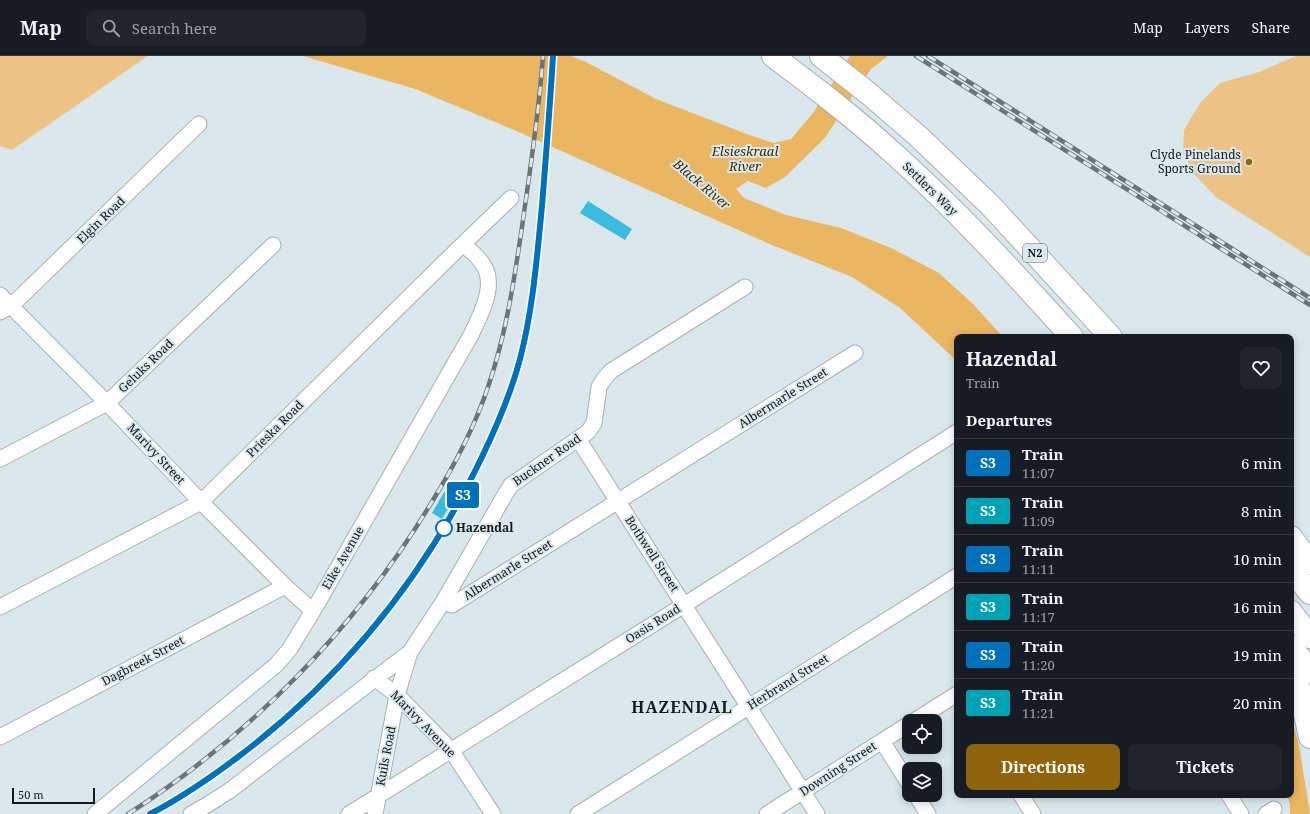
<!DOCTYPE html>
<html lang="en">
<head>
<meta charset="utf-8">
<style>
  :root { --surface:#171b24; --page:#20242c; --text:#f1f3f6; --muted:#9ea1a6; --line:#363941; --accent:#90640c }
  body { margin:0; font-family:"Noto Serif",serif; background:var(--page); color:var(--text); height:100vh; display:flex; flex-direction:column; font-size:15px; white-space:nowrap }
  * { box-sizing:border-box; margin:0 }
  p { font-size:13px; color:var(--muted) }
  .icon { flex:none; width:22px; height:22px; fill:none; stroke:currentColor; stroke-width:2; stroke-linecap:round; stroke-linejoin:round }
  .map { position:relative; flex:1; overflow:hidden }
  .side { position:absolute; left:954px; top:278px; width:340px; height:464px; display:flex; flex-direction:column; background:var(--surface); border-radius:8px; box-shadow:0 2px 10px #0003 }
  .side>* { flex:none }
  .badge { padding:0 8px; border-radius:3px; font-size:14px; line-height:26px }
  .buttons { position:absolute; left:902px; top:658px; display:grid; gap:8px }
  .buttons a { display:grid; place-items:center; width:40px; height:40px; border-radius:8px; background:var(--surface); box-shadow:0 2px 10px #0003; font-size:20px }
  .scale { position:absolute; left:12px; bottom:10px; width:83px; box-sizing:border-box; padding-left:4px; border:2px solid #14191b; border-top:0; font-size:11px; line-height:14px; white-space:nowrap; color:#14191b; -webkit-text-stroke:3px #dae8ed; paint-order:stroke }
  .map>.badge { position:absolute; translate:-50% -50%; box-shadow:0 0 0 2px #fff }
  h2 { padding:0 12px; font-size:15px; line-height:36px }
  .round { display:grid; place-items:center; flex:none; width:42px; height:42px; border-radius:8px; background:var(--page) }
  .headline { display:flex; align-items:center; justify-content:space-between; height:68px; padding:0 12px }
  h1 { font-size:19px; font-weight:700; line-height:30px }
  .primary-button { display:flex; gap:8px; margin-top:auto; padding:8px 12px }
  .primary-button a { flex:1; height:46px; border-radius:8px; background:var(--accent); color:#fff; font-size:16px; font-weight:700; line-height:46px; text-align:center }
  .primary-button a+a { background:var(--page); color:var(--text) }
  ul { padding:0; list-style:none }
  li { display:flex; align-items:center; gap:12px; height:48px; padding:0 12px; border-top:1px solid var(--line) }
  li div { flex:1 }
  li b { display:block; font-size:15px }
  li em { font-style:normal }
  li .badge { min-width:44px; font-weight:700; text-align:center }
  header { display:flex; align-items:center; gap:24px; box-sizing:border-box; height:56px; padding:0 20px; background:var(--surface); border-bottom:1px solid var(--line) }
  header strong { font-size:19px }
  nav { display:flex; gap:22px; margin-inline-start:auto; font-size:14px }
  .search { width:280px; height:36px; background:var(--page); display:flex; align-items:center; gap:10px; box-sizing:border-box; padding:0 14px; border-radius:8px; color:var(--muted); font-size:15px }
  .map>svg:first-child { display:block }
</style>
</head>
<body>
<header>
<strong>Map</strong>
<div class="search"><svg class="icon" aria-label="search" viewBox="0 0 24 24"><circle cx="10" cy="10" r="6"/><path d="M15 15l6 6"/></svg>Search here</div>
<nav><a>Map</a><a>Layers</a><a>Share</a></nav>
</header>
<div class="map">
<svg width="1310" height="758" viewBox="0 0 1310 758">
  <rect width="100%" height="100%" fill="#dae8ed"/>
  <path fill="#ecc384" d="M 0,0 L 148,0 L 12,94 L 0,90 Z
    M 1296,0 L 1310,0 L 1310,201 L 1216,141 L 1193,117 L 1183,96 L 1184,74 L 1200,47 L 1220,27 L 1259,16 Z"/>
  <path fill="#ebb662" d="M 303,0 L 571,0 L 586,6 L 656,43 L 752,80 L 774,87 L 791,83 L 813,57 L 850,0 L 888,0 L 871,13 L 824,83 L 785,121 L 766,132 L 748,125 L 736,133 L 744,142 L 786,159 L 841,172 L 891,192 L 939,217 L 973,248 L 1003,281 L 957,281 L 957,305 L 900,252 L 852,221 L 772,189 L 512,73 L 415,33 Z
    M 1291,660 L 1299,689 L 1310,758 L 1290,758 L 1290,749 L 1287,739 L 1291,739 Z"/>
  <path fill="#3bbbde" d="M 588,145 L 632,173 L 625,184 L 580,157 Z
    M 447,431 L 457,437 L 442,463 L 432,457 Z"/>
  <g fill="none" stroke-linecap="round" stroke-linejoin="round">
    <g stroke="#a3b1b6" stroke-width="17">
      <path id="minor" d="M 0,239 L 107,347 L 201,446 L 285,530 L 313,555
        M 0,256 L 11,250 L 199,68
        M 578,383 L 817,758
        M 0,403 L 107,347 L 273,189
        M 443,546 L 452,549 L 855,297
        M 0,551 L 201,446 L 463,188 L 511,142
        M 374,622 L 397,639 L 451,694 L 493,758
        M 914,665 L 957,638
        M 0,681 L 285,530
        M 882,685 L 909,728
        M 916,739 L 928,758
        M 1021,739 L 1033,758
        M 1229,739 L 1241,758
        M 95,758 L 276,609 L 289,594 L 313,555 L 471,279 C 478,264 491,240 488,222 C 488,216 483,208 479,203 C 474,197 468,193 463,188
        M 191,758 L 207,749 L 229,735 L 410,596 L 443,546 L 506,437 L 511,429 L 588,376 L 594,367 L 599,331 L 604,323 L 611,315 L 745,231
        M 349,758 L 684,549 L 957,376
        M 375,758 L 397,639 L 410,596
        M 578,758 L 957,520
        M 767,758 L 909,668
        M 1266,758 L 1274,753"/>
    </g>
    <g stroke="#a3b1b6" stroke-width="24">
      <path id="highway" d="M 773,0 C 814,31 855,62 893,97 C 957,154 1015,218 1072,281
        M 821,0 L 868,37 L 919,81 L 991,150 L 1111,281
        M 1291,481 L 1310,507
        M 1291,513 L 1310,537
        M 1291,556 L 1310,581
        M 1291,590 L 1310,616
        M 1291,608 L 1297,623 L 1310,681"/>
    </g>
    <use href="#minor" stroke="#fff" stroke-width="15"/>
    <use href="#highway" stroke="#fff" stroke-width="22"/>
    <g stroke="#6a7376" stroke-width="4.5">
      <path id="rail" d="M 916,0 L 1310,249
        M 928,0 L 1310,242
        M 128,758 C 250,680 355,573 430,449 C 453,412 474,373 488,331 C 506,279 514,225 522,171 C 530,114 539,57 543,0
        M 150,758 C 287,684 399,562 470,425 C 490,386 509,345 520,303 C 533,251 538,198 542,145 C 546,97 550,48 553,0"/>
    </g>
    <use href="#rail" stroke="#dae8ed" stroke-width="3" stroke-dasharray="9" stroke-linecap="butt"/>
  </g>
  <g fill="none" stroke-linecap="round" stroke-linejoin="round">
    <g stroke="#fff" stroke-width="9">
      <path id="line" d="M 150,758 C 181,742 210,722 238,701 C 336,627 414,533 470,425 C 490,386 509,345 520,303 C 533,253 537,201 542,150 C 546,100 550,50 553,0"/>
    </g>
    <use href="#line" stroke="#0072bc" stroke-width="6"/>
  </g>
  <circle fill="#90640c" stroke="#dae8ed" stroke-width="1.5" cx="1249" cy="106" r="4"/>
  <circle fill="#fff" stroke="#0072bc" stroke-width="2" cx="444" cy="472" r="8"/>
  <g text-anchor="middle" stroke-width="4" stroke-linejoin="round" paint-order="stroke">
    <rect fill="#dae8ed" stroke="#4f575a" stroke-width="1" x="1023" y="188" width="24" height="18" rx="3"/>
    <g font-size="11" font-weight="bold" fill="#14191b">
      <text x="1035" y="201">N2</text>
    </g>
    <g font-size="12" fill="#14191b" stroke="#dae8ed" text-anchor="end">
      <text x="1241" y="103">Clyde Pinelands<tspan x="1241" dy="14">Sports Ground</tspan></text>
    </g>
    <g font-size="12" fill="#14191b" stroke="#dae8ed">
      <text transform="translate(930 133) rotate(44)" y="4">Settlers Way</text>
      <text transform="translate(101 164) rotate(-44)" y="4">Elgin Road</text>
      <text transform="translate(146 310) rotate(-44)" y="4">Geluks Road</text>
      <text transform="translate(783 342) rotate(-32)" y="4">Albermarle Street</text>
      <text transform="translate(275 373) rotate(-45)" y="4">Prieska Road</text>
      <text transform="translate(156 398) rotate(47)" y="4">Marivy Street</text>
      <text transform="translate(547 404) rotate(-35)" y="4">Buckner Road</text>
      <text transform="translate(652 498) rotate(57)" y="4">Bothwell Street</text>
      <text transform="translate(343 502) rotate(-60)" y="4">Eike Avenue</text>
      <text transform="translate(508 514) rotate(-32)" y="4">Albermarle Street</text>
      <text transform="translate(653 568) rotate(-32)" y="4">Oasis Road</text>
      <text transform="translate(143 605) rotate(-28)" y="4">Dagbreek Street</text>
      <text transform="translate(788 626) rotate(-32)" y="4">Herbrand Street</text>
      <text transform="translate(423 668) rotate(46)" y="4">Marivy Avenue</text>
      <text transform="translate(386 700) rotate(-79)" y="4">Kuils Road</text>
      <text transform="translate(838 713) rotate(-33)" y="4">Downing Street</text>
    </g>
    <g font-size="12" font-weight="bold" fill="#14191b" stroke="#dae8ed" text-anchor="start">
      <text x="456" y="476">Hazendal</text>
    </g>
    <g font-size="13" font-style="italic" fill="#3e2a03" stroke="#dae8ed">
      <text x="745" y="100">Elsieskraal<tspan x="745" dy="15">River</tspan></text>
      <text transform="translate(702 128) rotate(40)" y="5">Black River</text>
    </g>
    <g font-size="16" font-weight="bold" letter-spacing="1" fill="#14191b" stroke="#dae8ed">
      <text x="682" y="657">HAZENDAL</text>
    </g>
  </g>
</svg>
<div class="buttons">
<a><svg class="icon" aria-label="locate" viewBox="0 0 24 24"><circle cx="12" cy="12" r="6"/><path d="M12 2v4M12 18v4M2 12h4M18 12h4"/></svg></a>
<a><svg class="icon" aria-label="layers" viewBox="0 0 24 24"><path d="M12 4l9 5-9 5-9-5zM3 14l9 5 9-5"/></svg></a>
</div>
<div class="scale">50 m</div>
<b class="badge" style="left:463px;top:439px;background:#0072bc;color:#fff">S3</b>
<section class="side">
<div class="headline"><div><h1>Hazendal</h1><p>Train</p></div><a class="round"><svg class="icon" aria-label="heart" viewBox="0 0 24 24"><path d="M12 20l-8-8c-3-5 5-10 8-4 3-6 11-1 8 4z"/></svg></a></div>
<h2>Departures</h2>
<ul>
<li><span class="badge" style="background:#0072bc;color:#fff">S3</span><div><b>Train</b><p>11:07</p></div><em>6 min</em></li>
<li><span class="badge" style="background:#00a3b4;color:#fff">S3</span><div><b>Train</b><p>11:09</p></div><em>8 min</em></li>
<li><span class="badge" style="background:#0072bc;color:#fff">S3</span><div><b>Train</b><p>11:11</p></div><em>10 min</em></li>
<li><span class="badge" style="background:#00a3b4;color:#fff">S3</span><div><b>Train</b><p>11:17</p></div><em>16 min</em></li>
<li><span class="badge" style="background:#0072bc;color:#fff">S3</span><div><b>Train</b><p>11:20</p></div><em>19 min</em></li>
<li><span class="badge" style="background:#00a3b4;color:#fff">S3</span><div><b>Train</b><p>11:21</p></div><em>20 min</em></li>
</ul>
<div class="primary-button"><a>Directions</a><a>Tickets</a></div>
</section>
</div>
</body>
</html>
